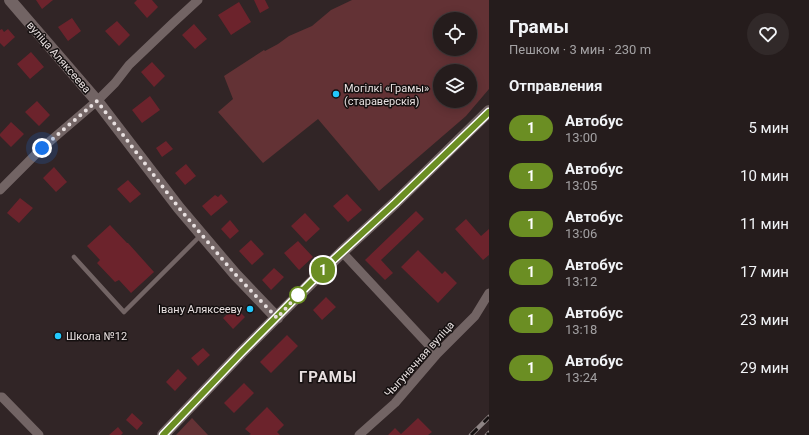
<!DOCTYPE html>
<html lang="ru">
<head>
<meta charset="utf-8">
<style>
  :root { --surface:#251c1c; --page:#312929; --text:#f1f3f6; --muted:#a3a1a3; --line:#423a3b }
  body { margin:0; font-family:Roboto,sans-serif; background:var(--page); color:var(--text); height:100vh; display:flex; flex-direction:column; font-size:15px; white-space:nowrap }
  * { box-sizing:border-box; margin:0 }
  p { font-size:13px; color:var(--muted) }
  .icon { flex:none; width:22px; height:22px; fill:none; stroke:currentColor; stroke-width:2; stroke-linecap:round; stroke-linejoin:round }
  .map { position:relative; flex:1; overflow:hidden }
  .side { display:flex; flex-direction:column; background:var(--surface); width:320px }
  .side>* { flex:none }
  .badge { padding:0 8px; border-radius:13px; font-size:14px; line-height:26px }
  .controls { position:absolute; left:433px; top:12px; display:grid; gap:8px }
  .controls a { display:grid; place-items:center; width:44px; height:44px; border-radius:50%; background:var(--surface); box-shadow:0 2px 10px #0003,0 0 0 1px var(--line); font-size:20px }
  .you { position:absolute; width:20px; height:20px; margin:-10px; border:3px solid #fff; border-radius:50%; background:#1a73e8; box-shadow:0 0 0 6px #1a73e833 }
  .map>.badge { position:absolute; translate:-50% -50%; box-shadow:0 0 0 2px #fff }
  h2 { padding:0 20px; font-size:15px; line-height:36px }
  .round { display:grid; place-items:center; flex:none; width:42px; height:42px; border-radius:21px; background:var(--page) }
  .overview { display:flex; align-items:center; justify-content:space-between; height:68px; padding:0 20px }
  h1 { font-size:19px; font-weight:700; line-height:30px }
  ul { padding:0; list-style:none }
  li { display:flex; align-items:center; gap:12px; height:48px; padding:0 20px }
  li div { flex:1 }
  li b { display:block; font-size:15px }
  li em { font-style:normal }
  li .badge { min-width:44px; font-weight:700; text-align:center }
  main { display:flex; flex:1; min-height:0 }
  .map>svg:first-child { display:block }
</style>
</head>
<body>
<main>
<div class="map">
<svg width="489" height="435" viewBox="0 0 489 435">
  <rect width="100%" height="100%" fill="#312526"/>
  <path fill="#633235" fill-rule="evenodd" d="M 352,0 L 489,0 L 489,89 L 466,116 L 379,191 L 318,119 L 263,163 L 218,112 L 233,99 L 224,76 L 264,50 L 265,51 L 278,44 L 289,36 L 312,26 L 331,10 ZM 440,19 L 470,19 L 470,49 L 440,49 ZM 440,71 L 470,71 L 470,101 L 440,101 Z
    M 192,418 L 208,435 L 176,435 Z"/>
  <path fill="#6c232c" d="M 36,0 L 53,0 L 42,9 Z
    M 137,0 L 152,0 L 158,7 L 147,18 L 134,3 Z
    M 254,0 L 265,0 L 269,8 L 260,13 Z
    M 239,2 L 251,22 L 231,35 L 218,15 Z
    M 72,18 L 81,31 L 68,41 L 58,27 Z
    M 117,21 L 130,35 L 119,46 L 105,31 Z
    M 194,24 L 207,39 L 195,49 L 182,35 Z
    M 2,29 L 4,32 L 8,29 L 15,37 L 4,47 L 0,43 L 0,30 Z
    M 31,52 L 44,67 L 30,79 L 17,64 Z
    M 152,62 L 165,76 L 154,87 L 141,72 Z
    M 150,96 L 160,110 L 142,123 L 132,110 Z
    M 37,101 L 50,115 L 39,126 L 25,112 Z
    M 11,122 L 24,134 L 11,147 L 0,136 L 0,134 Z
    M 166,141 L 173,149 L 162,157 L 156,148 Z
    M 186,164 L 196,176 L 185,185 L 175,173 Z
    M 54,167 L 67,182 L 56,192 L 43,178 Z
    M 128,180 L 141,194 L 130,203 L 117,189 Z
    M 221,194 L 228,202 L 211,216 L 202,206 L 215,195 L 218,197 Z
    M 347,194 L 362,210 L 348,222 L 333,206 Z
    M 20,198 L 33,208 L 19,223 L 7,213 Z
    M 416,211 L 424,219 L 381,260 L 393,273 L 385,280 L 365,260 Z
    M 305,213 L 320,229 L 306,242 L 291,226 Z
    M 466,219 L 481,236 L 489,229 L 489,255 L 483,260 L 455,229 Z
    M 230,220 L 239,231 L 230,239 L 221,229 Z
    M 110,225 L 127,243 L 128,243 L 154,272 L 131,293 L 119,280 L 115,282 L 97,263 L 100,260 L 87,246 Z
    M 251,240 L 264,254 L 252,265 L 239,251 Z
    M 298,241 L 313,257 L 299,270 L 284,253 Z
    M 418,250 L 442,274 L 445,271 L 457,283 L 438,303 L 401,267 Z
    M 274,268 L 284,277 L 271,290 L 262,280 Z
    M 326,297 L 336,307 L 322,320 L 313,310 Z
    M 235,307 L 245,317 L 233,329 L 223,318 Z
    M 287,335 L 298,346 L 271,373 L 260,362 Z
    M 203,348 L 210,355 L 198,366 L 191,358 Z
    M 178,369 L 187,378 L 175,391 L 166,382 Z
    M 244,383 L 254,393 L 234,413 L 224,403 Z
    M 267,407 L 284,425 L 277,432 L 280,435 L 249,435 L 251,434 L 245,429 Z
    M 132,413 L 143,423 L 137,430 L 126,420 Z
    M 418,418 L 432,432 L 428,435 L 388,435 L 395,428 L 401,434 Z
    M 118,427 L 123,433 L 121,435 L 109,435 Z"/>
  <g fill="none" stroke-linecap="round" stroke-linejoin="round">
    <path stroke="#726464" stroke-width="4.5" d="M 74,257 L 124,312 L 201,235"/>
    <path stroke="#726464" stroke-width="9" d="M 0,190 L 42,148 L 97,101 L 115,83 L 129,65 L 173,23 L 198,0
      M 342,252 L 437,354
      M 0,397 L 2,397 L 39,435
      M 359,435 L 395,403 L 437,354 L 475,316 L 489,293"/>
    <path stroke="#726464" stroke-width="12" d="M 10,0 L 97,101 L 179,208 L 235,274 L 277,318
      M 163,435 L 241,353 L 342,252 L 395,203 L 489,111"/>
    <g stroke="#8e8484" stroke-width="4.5">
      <path id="rail" d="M 471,435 L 489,417
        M 487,435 L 489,433"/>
    </g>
    <use href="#rail" stroke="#151010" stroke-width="3" stroke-dasharray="9" stroke-linecap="butt"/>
  </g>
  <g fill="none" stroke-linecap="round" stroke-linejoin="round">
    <g stroke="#fff" stroke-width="9">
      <path id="line" d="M 163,435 L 241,353 L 331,262 L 395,203 L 489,112"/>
    </g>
    <use href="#line" stroke="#6b8e23" stroke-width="6"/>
    <path stroke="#e8e0e0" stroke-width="4" stroke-dasharray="0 7.2" d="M 42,148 L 97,101 L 179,208 L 235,274 L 277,318 L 298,295"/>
  </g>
  <g fill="#22c9fd" stroke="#151010" stroke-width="1.5">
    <circle cx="336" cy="94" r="4"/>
    <circle cx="250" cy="309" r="4"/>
    <circle cx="58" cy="336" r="4"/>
  </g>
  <circle fill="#fff" stroke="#6b8e23" stroke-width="2" cx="298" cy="295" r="8"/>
  <g text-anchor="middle" stroke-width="3" stroke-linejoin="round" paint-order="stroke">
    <g font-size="11" fill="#e8e0e0" stroke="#151010">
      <text transform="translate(59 57) rotate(49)" y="4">вуліца Аляксеева</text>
      <text transform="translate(419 359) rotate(-48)" y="4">Чыгуначная вуліца</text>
    </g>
    <g font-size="11" fill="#e8e0e0" stroke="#151010" text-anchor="start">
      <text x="344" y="92">Могілкі «Грамы»<tspan x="344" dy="13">(стараверскія)</tspan></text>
      <text x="242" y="313" text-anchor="end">Івану Аляксееву</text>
      <text x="66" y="340">Школа №12</text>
    </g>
    <g font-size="15" font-weight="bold" letter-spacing="1" fill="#e8e0e0" stroke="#151010">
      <text x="328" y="382">ГРАМЫ</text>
    </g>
  </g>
</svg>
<div class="controls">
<a><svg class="icon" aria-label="locate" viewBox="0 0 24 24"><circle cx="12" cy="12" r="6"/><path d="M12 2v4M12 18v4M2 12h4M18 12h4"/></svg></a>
<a><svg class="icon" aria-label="layers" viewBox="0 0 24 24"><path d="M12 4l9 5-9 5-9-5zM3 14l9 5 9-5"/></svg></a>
</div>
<div class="you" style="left:42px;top:148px"></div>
<b class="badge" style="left:323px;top:270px;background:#6b8e23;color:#fff">1</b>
</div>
<section class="side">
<div class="overview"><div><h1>Грамы</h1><p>Пешком · 3 мин · 230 m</p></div><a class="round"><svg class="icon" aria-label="heart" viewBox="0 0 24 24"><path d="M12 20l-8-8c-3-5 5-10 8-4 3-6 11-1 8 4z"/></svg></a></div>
<h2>Отправления</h2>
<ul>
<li><span class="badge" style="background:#6b8e23;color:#fff">1</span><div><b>Автобус</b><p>13:00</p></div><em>5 мин</em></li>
<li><span class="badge" style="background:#6b8e23;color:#fff">1</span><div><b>Автобус</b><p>13:05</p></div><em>10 мин</em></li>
<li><span class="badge" style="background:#6b8e23;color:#fff">1</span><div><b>Автобус</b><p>13:06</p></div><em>11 мин</em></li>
<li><span class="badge" style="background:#6b8e23;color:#fff">1</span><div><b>Автобус</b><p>13:12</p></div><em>17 мин</em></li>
<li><span class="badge" style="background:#6b8e23;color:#fff">1</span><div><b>Автобус</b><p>13:18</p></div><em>23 мин</em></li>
<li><span class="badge" style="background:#6b8e23;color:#fff">1</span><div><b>Автобус</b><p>13:24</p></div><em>29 мин</em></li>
</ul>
</section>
</main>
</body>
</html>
